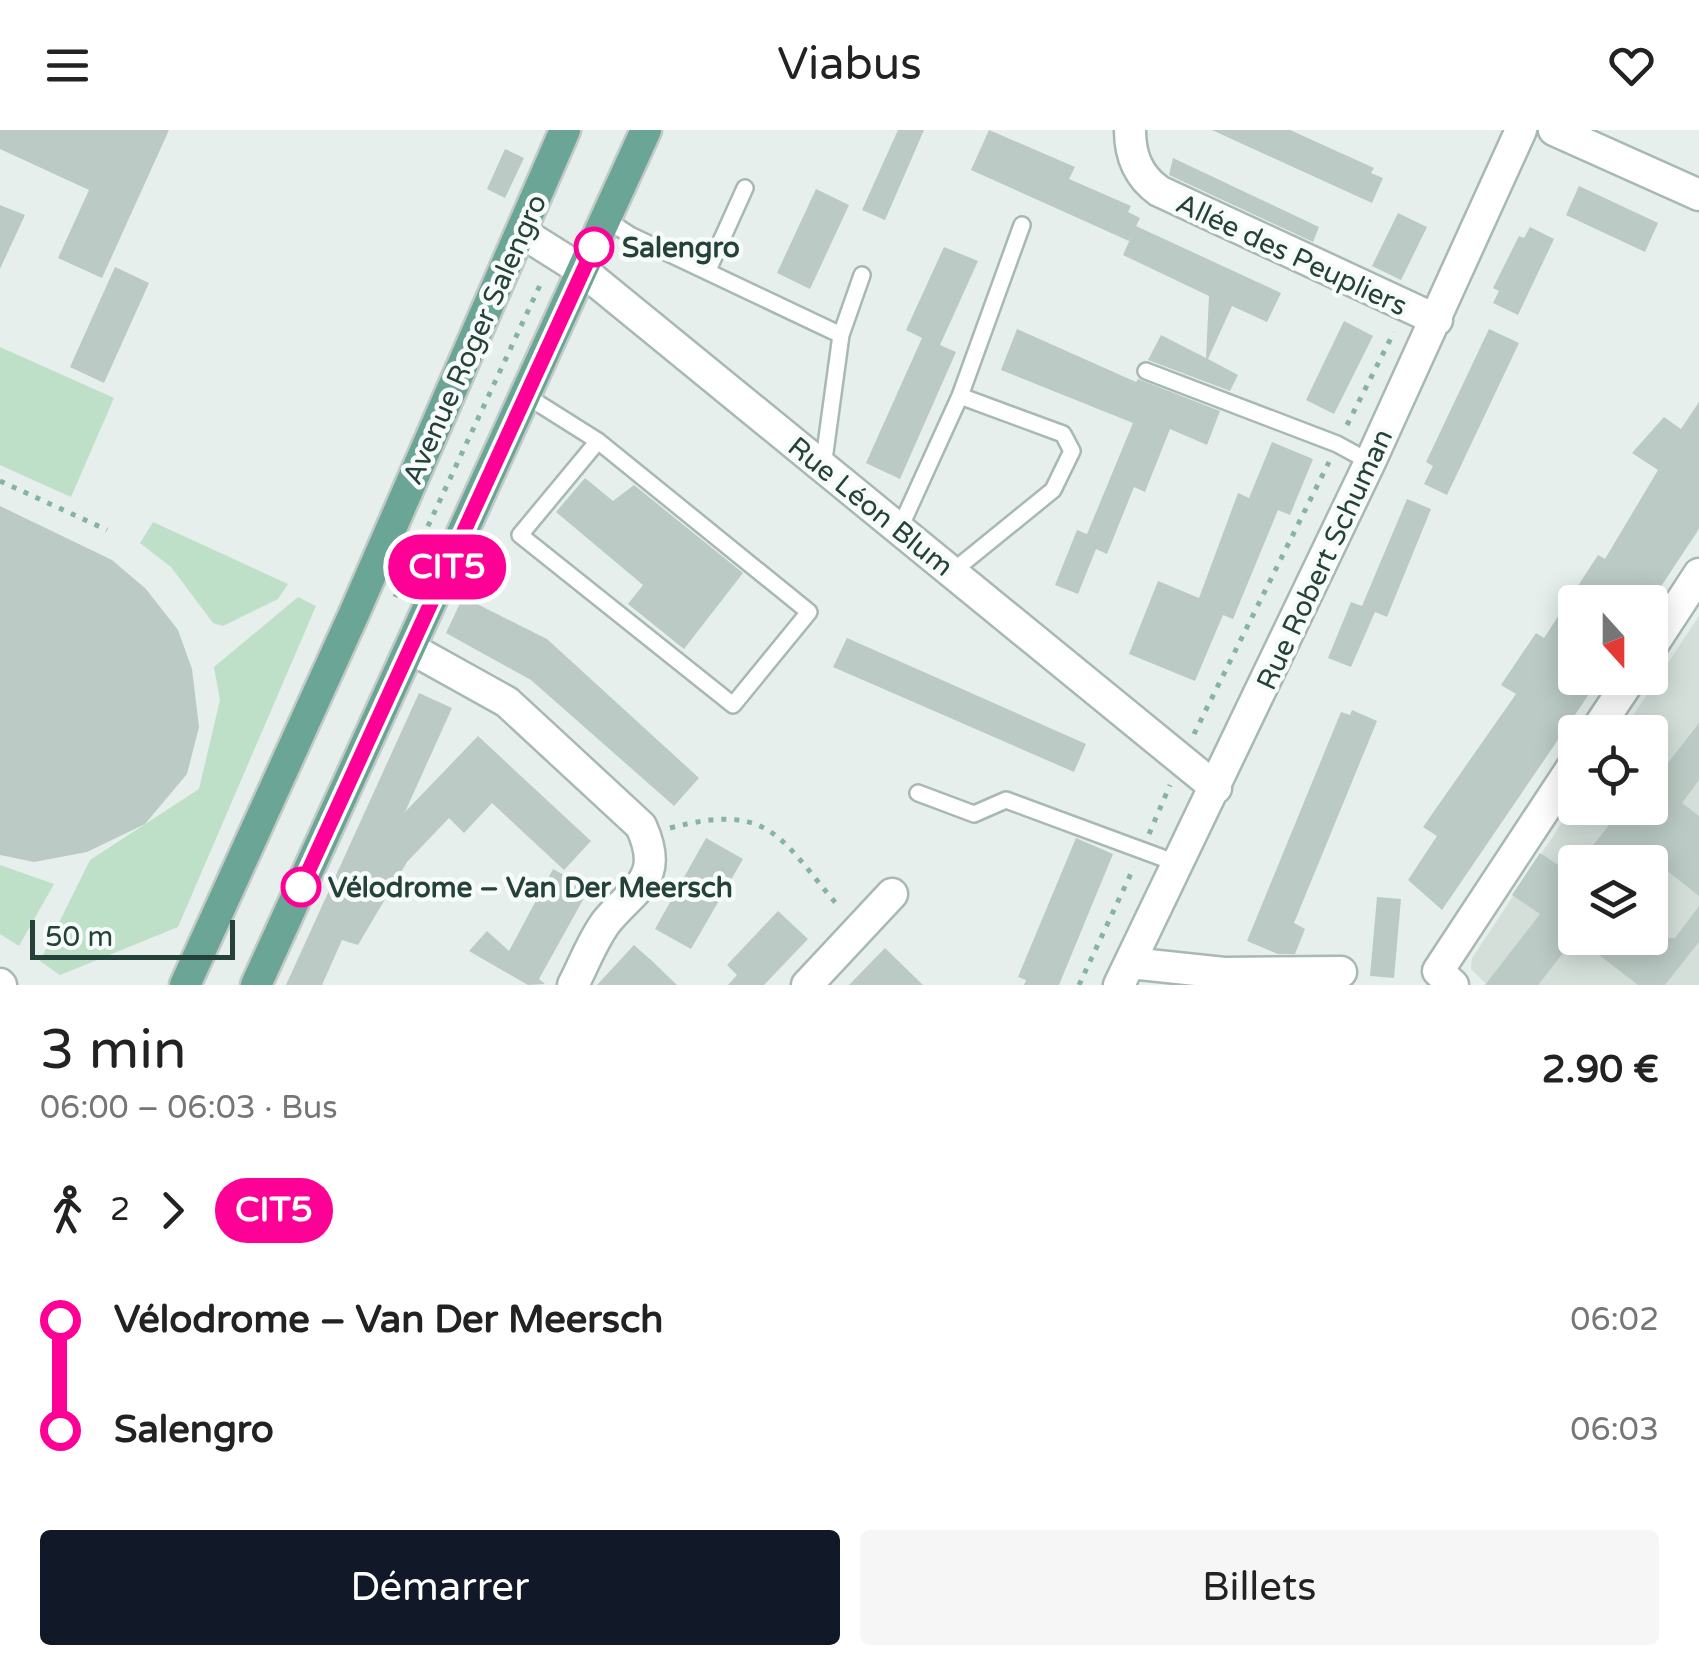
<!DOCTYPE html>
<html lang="fr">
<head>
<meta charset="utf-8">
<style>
  :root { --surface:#fff; --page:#f6f6f6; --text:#222; --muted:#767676; --accent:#111827 }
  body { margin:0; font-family:"Varela Round",sans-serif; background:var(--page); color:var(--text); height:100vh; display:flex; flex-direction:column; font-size:38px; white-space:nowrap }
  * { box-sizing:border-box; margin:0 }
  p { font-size:32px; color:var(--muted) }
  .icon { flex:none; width:55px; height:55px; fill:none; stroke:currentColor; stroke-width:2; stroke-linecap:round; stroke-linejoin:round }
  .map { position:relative; height:855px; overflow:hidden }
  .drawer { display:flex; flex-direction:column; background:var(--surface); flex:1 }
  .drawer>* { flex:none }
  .badge { padding:0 20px; border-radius:32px; font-size:35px; line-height:65px }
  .needle { width:65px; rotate:159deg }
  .buttons { position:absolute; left:1558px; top:455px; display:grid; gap:20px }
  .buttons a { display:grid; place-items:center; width:110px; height:110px; border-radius:10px; background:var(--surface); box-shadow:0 5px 25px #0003; font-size:50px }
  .scale { position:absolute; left:30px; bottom:25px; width:205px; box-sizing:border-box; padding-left:10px; border:5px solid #24423a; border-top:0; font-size:28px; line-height:35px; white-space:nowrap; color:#24423a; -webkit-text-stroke:8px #f7fbf9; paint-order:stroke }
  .map>.badge { position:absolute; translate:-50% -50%; box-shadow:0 0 0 5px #fff }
  .legs { display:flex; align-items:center; gap:15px; height:110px; padding:0 40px; font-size:32px }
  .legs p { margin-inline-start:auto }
  .head { display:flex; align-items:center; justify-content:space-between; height:170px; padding:0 40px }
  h1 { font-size:55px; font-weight:600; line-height:75px }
  .cta { display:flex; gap:20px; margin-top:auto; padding:20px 40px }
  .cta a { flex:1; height:115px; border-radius:10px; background:var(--accent); color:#fff; font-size:40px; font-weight:600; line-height:115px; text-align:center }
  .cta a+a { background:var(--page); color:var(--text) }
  ul { padding:0 40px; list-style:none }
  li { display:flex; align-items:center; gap:35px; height:110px; font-size:38px }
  li i { display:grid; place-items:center; width:15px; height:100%; margin:0 12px; background:currentColor }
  li i::after { content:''; width:25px; height:25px; margin:-12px; border:8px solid; border-radius:50%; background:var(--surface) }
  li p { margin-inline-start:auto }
  li:first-child i { background:linear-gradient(#0000 50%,currentColor 0) }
  li:last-child i { background:linear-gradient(currentColor 50%,#0000 0) }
  header { display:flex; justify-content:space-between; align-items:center; height:130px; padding:0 40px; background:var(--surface); font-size:45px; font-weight:600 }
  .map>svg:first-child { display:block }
</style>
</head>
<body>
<header><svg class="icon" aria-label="menu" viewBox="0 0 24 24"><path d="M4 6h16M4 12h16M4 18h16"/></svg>Viabus<svg class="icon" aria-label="heart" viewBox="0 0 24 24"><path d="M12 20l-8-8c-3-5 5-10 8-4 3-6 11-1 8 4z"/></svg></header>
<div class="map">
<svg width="1699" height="855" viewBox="0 0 1699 855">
  <rect width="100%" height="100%" fill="#e6efeb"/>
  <path fill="#d4dfda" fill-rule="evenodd" d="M 1699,486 L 1699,855 L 1487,855 L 1471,839 L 1472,828 L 1575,673 L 1575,678 L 1650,678 L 1650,602 L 1622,602 ZM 1575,732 L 1650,732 L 1650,808 L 1575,808 Z"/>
  <path fill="#bfe0c8" d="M 0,217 L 114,268 L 71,367 L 0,335 Z
    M 153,392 L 288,454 L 278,469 L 223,496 L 213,493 L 171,437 L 140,413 Z
    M 298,467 L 316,476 L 178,797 L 60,845 L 40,831 L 90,730 L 199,659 L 220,570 L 214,537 Z
    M 0,735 L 54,754 L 19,816 L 0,804 Z"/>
  <path fill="#bbcac4" d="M 0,0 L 169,0 L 102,148 L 58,128 L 89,60 L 0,19 Z
    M 898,0 L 924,0 L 885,90 L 862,80 Z
    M 989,0 L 1075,37 L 1069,49 L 1131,76 L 1128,82 L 1140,88 L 1129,111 L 971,40 Z
    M 1212,0 L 1290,0 L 1374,38 L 1371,43 L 1383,48 L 1372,73 Z
    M 505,19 L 524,28 L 505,68 L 487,59 Z
    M 1173,28 L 1319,97 L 1313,112 L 1169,45 Z
    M 1579,56 L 1658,93 L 1645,122 L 1566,85 Z
    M 816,59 L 849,75 L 810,159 L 777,143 Z
    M 0,75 L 25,85 L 0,139 Z
    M 1398,83 L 1427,97 L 1401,150 L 1372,136 Z
    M 1136,96 L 1281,163 L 1267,192 L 1232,176 L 1208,229 L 1238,245 L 1230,261 L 1148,230 L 1161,205 L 1206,228 L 1209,166 L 1123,125 Z
    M 1530,97 L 1554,109 L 1518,185 L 1493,173 L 1499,161 L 1493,158 L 1519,106 L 1524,108 Z
    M 944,117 L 978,131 L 940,215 L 956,222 L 900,349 L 866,333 L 922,208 L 906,200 Z
    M 115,137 L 149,153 L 104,253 L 70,237 Z
    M 1344,191 L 1373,206 L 1334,284 L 1306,270 Z
    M 1017,199 L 1136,252 L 1138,249 L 1220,281 L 1207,315 L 1170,299 L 1145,362 L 1134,357 L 1107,424 L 1096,419 L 1078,464 L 1055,455 L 1077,400 L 1087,404 L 1133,293 L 1001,240 Z
    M 1489,199 L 1519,213 L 1447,365 L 1424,354 L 1433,336 L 1426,332 Z
    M 1699,272 L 1699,399 L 1650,473 L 1575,472 L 1575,548 L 1600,548 L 1442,780 L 1408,750 L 1437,706 L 1423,697 L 1516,564 L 1501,555 L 1536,503 L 1544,508 L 1598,425 L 1605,429 L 1658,340 L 1632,323 L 1664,287 L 1681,299 Z
    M 1272,312 L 1313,329 L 1290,385 L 1278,380 L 1233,489 L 1223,485 L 1195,551 L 1129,524 L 1158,451 L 1199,468 L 1238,363 L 1249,368 Z
    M 585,348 L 613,371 L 634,355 L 743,443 L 684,519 L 628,474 L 643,455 L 556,382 Z
    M 1407,369 L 1431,379 L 1387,487 L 1375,482 L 1351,537 L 1328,528 L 1351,472 L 1362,476 Z
    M 0,376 L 112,430 L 146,459 L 178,500 L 192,539 L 199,597 L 187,644 L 145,694 L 87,722 L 34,732 L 0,725 Z
    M 463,467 L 547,509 L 699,648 L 674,676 L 531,550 L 446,503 Z
    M 847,508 L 1086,614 L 1074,642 L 833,537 Z
    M 419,563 L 452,578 L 405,682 L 478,606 L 591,711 L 564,740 L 492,673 L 464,703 L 449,688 L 407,732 L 358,815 L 342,810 L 322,855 L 286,855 Z
    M 1352,580 L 1377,591 L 1294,793 L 1305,799 L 1295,824 L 1278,824 L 1247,811 L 1341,582 L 1350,585 Z
    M 1699,593 L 1699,650 L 1682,673 L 1699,686 L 1699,766 L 1656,732 L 1580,732 L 1609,695 L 1586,678 L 1650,678 L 1650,656 Z
    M 706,708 L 743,729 L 691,819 L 655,799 Z
    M 1076,708 L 1113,724 L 1059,855 L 1024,855 L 1026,850 L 1018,847 Z
    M 1540,723 L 1575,746 L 1575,808 L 1538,855 L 1485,855 L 1540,784 L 1512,765 Z
    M 553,739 L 584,756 L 579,763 L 584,768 L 539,849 L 545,854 L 528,855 L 469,821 L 487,801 L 509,821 Z
    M 1377,767 L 1401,769 L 1394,848 L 1370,846 Z
    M 1699,776 L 1699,812 L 1665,855 L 1638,855 L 1577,808 L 1675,808 Z
    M 778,781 L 808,809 L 764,855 L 728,855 L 737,845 L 727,835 Z
    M 634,815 L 652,831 L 677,855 L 597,855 Z
    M 885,818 L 923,855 L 849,855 Z"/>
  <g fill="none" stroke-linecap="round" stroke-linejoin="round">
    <g stroke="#a8b8b2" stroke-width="20">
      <path id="lane" d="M 607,90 L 630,105 L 841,205 L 823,337
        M 708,140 L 745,58
        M 841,205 L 862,145
        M 1146,241 L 1337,314 L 1370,332
        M 525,265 L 598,311 L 809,482 L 733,575 L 520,405 L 598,311
        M 899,400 L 960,266 L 1022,95
        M 952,442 L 1053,360 L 1072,321 L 1063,304 L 960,266
        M 918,663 L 974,684 L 1006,670 L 1179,734"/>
    </g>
    <g stroke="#a8b8b2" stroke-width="35">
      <path id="street" d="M 1130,0 C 1130,26 1138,46 1159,61 L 1437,190
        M 1554,0 L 1699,65
        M 521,102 L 583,141 L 1216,658
        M 410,518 L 507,572 L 641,696 C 665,749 636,756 607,791 C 593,809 584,834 573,855
        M 1650,519 L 1699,444
        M 1595,602 L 1631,548
        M 1130,833 L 1224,843 L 1341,842
        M 0,854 L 1,855
        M 807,855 L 892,764
        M 1119,855 L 1370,332 L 1521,0
        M 1453,855 L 1438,841 L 1575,633"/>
    </g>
    <g stroke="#c2cac8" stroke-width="35">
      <path id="primary" d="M 185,855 L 353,486 L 565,0
        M 256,855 L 646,0"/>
    </g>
    <path stroke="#86b3a5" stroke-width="5" stroke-dasharray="5 8" stroke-linecap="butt" d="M 1347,295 L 1394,202
      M 0,351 L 107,400
      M 395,467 L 541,153
      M 1194,604 L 1329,332
      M 670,698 C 772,671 780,709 840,778
      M 1149,704 L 1170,655
      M 1079,855 L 1134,737"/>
    <use href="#lane" stroke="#fff" stroke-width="15"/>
    <use href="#street" stroke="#fff" stroke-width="30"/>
    <use href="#primary" stroke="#6aa596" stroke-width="30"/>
  </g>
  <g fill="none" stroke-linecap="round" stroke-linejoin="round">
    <g stroke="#fff" stroke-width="22">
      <path id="line-1" d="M 301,757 L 594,117"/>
    </g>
    <use href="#line-1" stroke="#ff0096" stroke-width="15"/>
  </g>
  <g fill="#fff" stroke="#ff0096" stroke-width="5">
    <circle cx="594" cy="117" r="18"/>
    <circle cx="301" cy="757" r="18"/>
  </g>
  <g text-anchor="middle" stroke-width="9" stroke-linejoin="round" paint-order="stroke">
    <g font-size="28" font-weight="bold" fill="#24423a" stroke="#f7fbf9" text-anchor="start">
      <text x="622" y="127">Salengro</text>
      <text x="328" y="767">Vélodrome – Van Der Meersch</text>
    </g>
    <g font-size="28" fill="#24423a" stroke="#f7fbf9">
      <text transform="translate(1292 124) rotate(25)" y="10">Allée des Peupliers</text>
      <text transform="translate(474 209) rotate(-66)" y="10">Avenue Roger Salengro</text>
      <text transform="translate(871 376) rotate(39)" y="10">Rue Léon Blum</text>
      <text transform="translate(1324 429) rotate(-65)" y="10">Rue Robert Schuman</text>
    </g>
  </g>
</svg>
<div class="buttons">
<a><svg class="needle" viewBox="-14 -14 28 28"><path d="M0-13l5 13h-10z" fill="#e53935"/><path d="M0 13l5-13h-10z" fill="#767676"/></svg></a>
<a><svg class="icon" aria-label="locate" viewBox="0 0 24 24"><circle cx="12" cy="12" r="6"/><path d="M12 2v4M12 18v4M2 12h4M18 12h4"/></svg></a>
<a><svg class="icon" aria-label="layers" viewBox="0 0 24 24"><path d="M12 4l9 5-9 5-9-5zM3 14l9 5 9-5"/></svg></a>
</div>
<div class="scale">50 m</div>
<b class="badge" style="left:447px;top:437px;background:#ff0096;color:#fff">CIT5</b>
</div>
<section class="drawer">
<div class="head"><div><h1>3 min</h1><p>06:00 – 06:03 · Bus</p></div><b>2.90 €</b></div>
<div class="legs"><svg class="icon" aria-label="walk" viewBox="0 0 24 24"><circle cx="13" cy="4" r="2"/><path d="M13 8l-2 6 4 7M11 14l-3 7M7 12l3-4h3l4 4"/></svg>2<svg class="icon" aria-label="forward" viewBox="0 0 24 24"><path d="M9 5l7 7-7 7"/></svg><b class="badge" style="background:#ff0096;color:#fff">CIT5</b></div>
<ul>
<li><i style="color:#ff0096"></i><b>Vélodrome – Van Der Meersch</b><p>06:02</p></li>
<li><i style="color:#ff0096"></i><b>Salengro</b><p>06:03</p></li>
</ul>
<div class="cta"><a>Démarrer</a><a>Billets</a></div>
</section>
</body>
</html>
